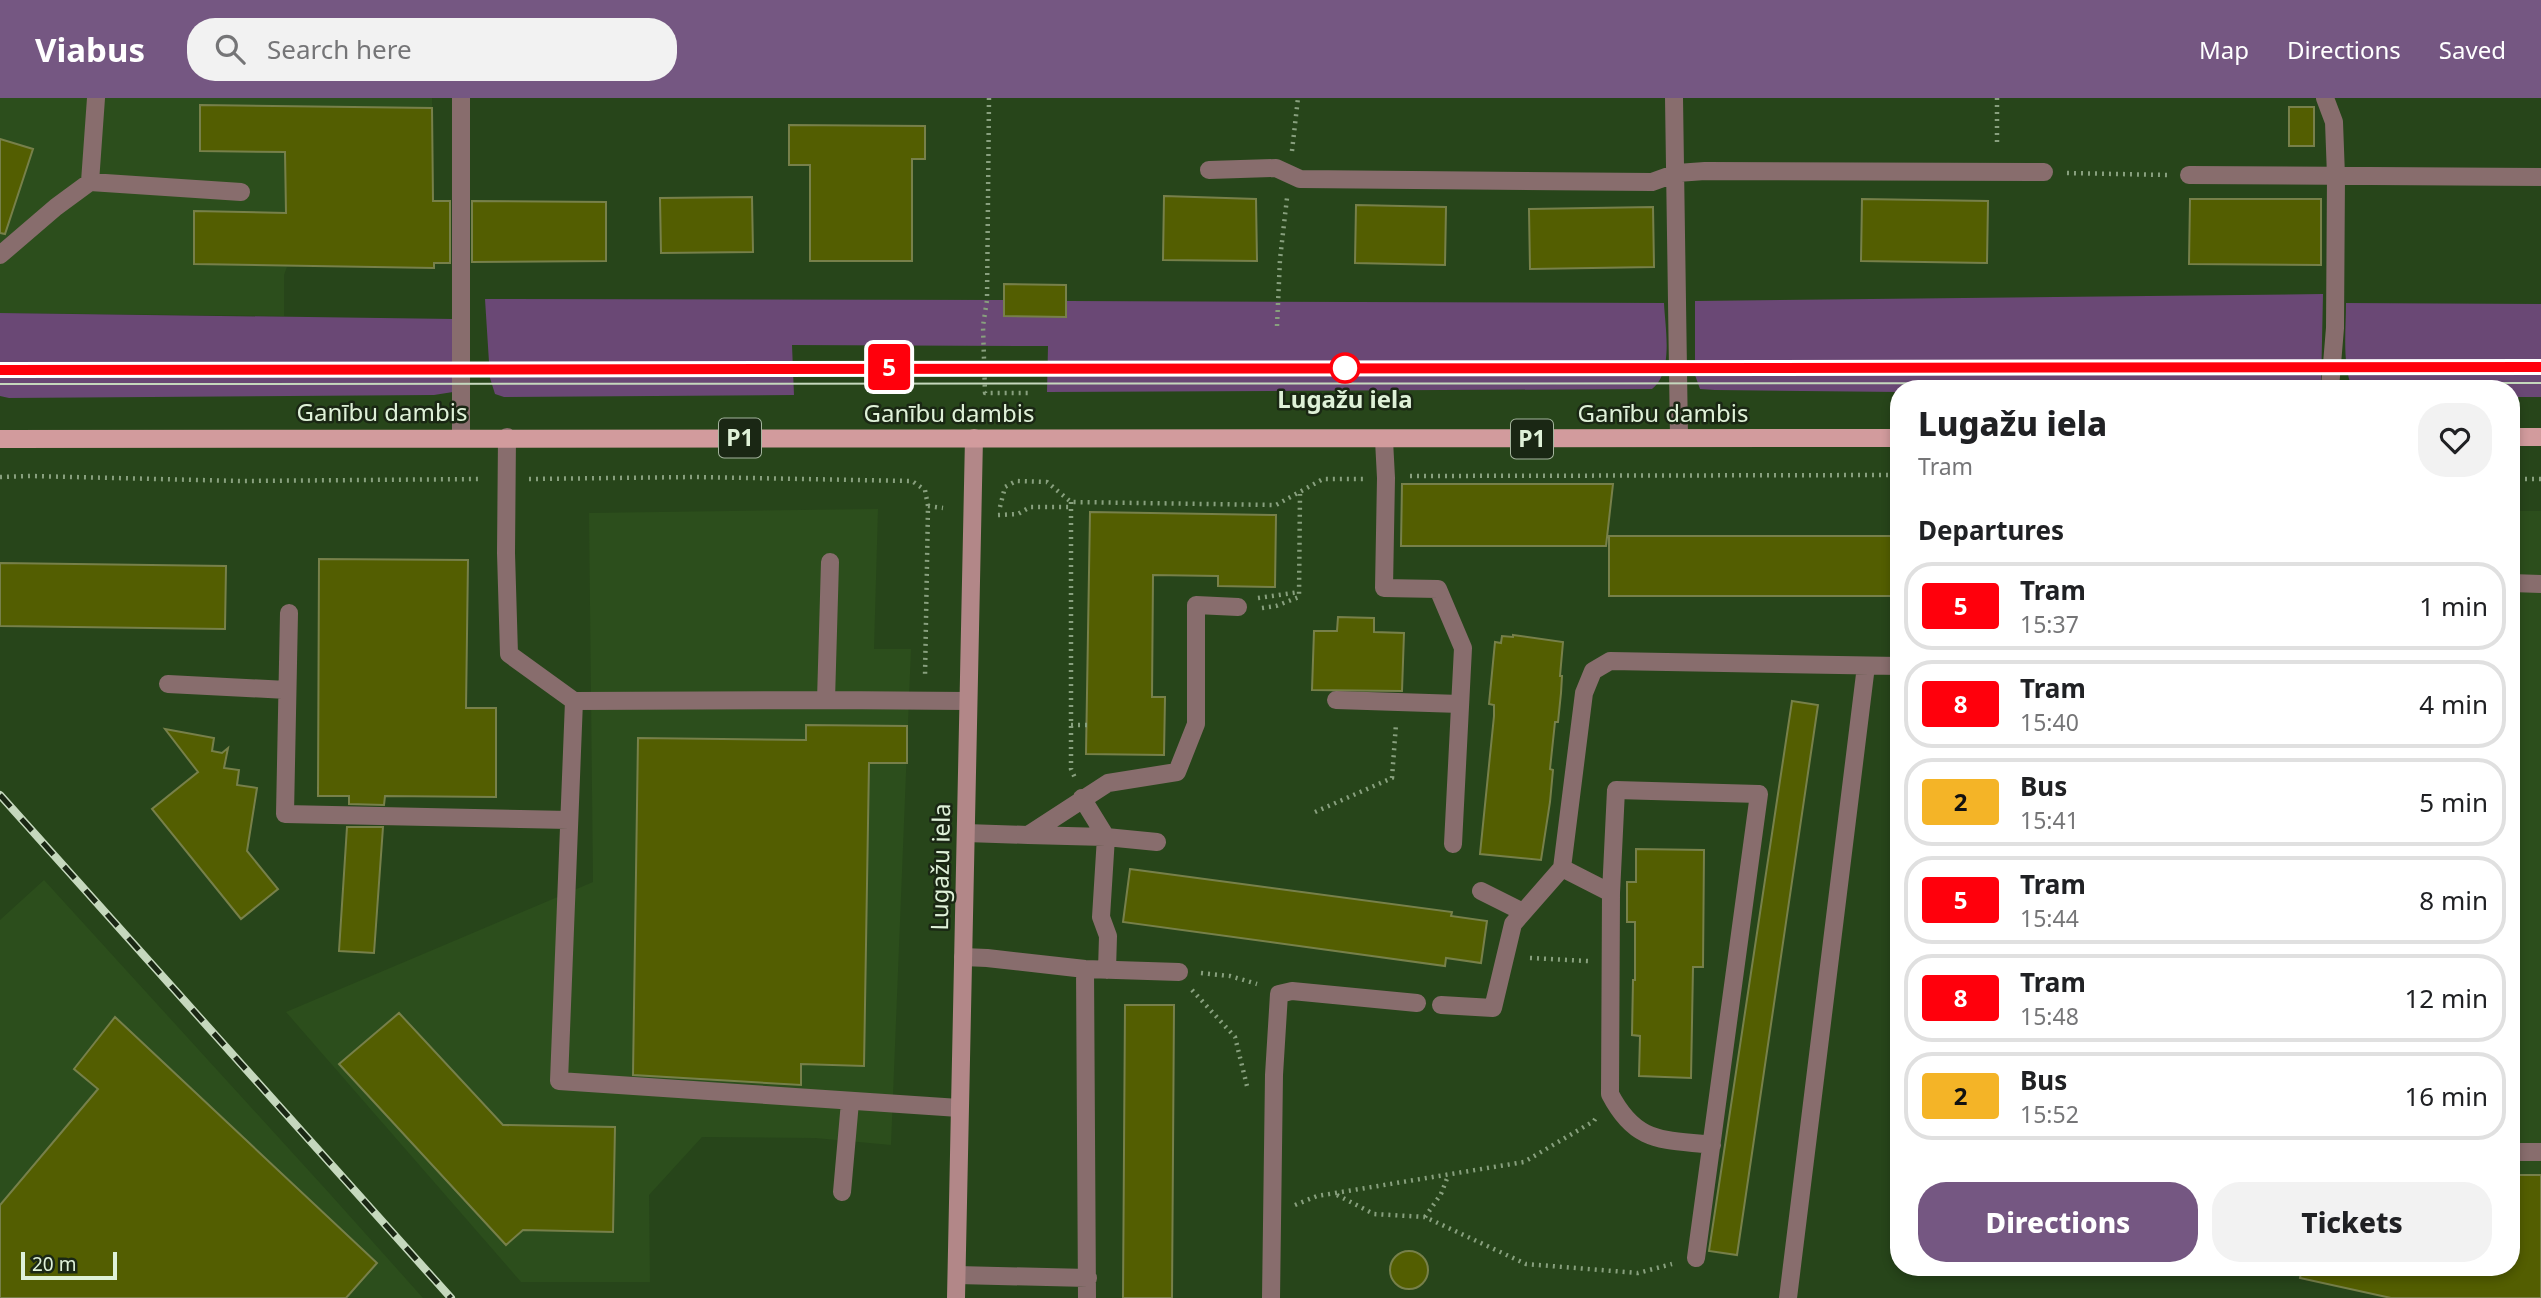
<!DOCTYPE html>
<html lang="en">
<head>
<meta charset="utf-8">
<style>
  :root { --surface:#fff; --page:#f2f2f2; --text:#202124; --muted:#757577; --line:#e0e0e0; --accent:#755782 }
  body { margin:0; font-family:"Noto Sans",sans-serif; background:var(--page); color:var(--text); height:100vh; display:flex; flex-direction:column; font-size:26px; white-space:nowrap }
  * { box-sizing:border-box; margin:0 }
  p { font-size:23px; color:var(--muted) }
  .icon { flex:none; width:38px; height:38px; fill:none; stroke:currentColor; stroke-width:2; stroke-linecap:round; stroke-linejoin:round }
  .map { position:relative; flex:1; overflow:hidden }
  .panel { position:absolute; left:1890px; top:282px; width:630px; height:896px; display:flex; flex-direction:column; background:var(--surface); border-radius:28px; box-shadow:0 4px 10px #0003 }
  .panel>* { flex:none }
  .badge { padding:0 14px; border-radius:5px; font-size:24px; line-height:46px }
  .scale { position:absolute; left:21px; bottom:18px; width:96px; box-sizing:border-box; padding-left:7px; border:4px solid #dff1d8; border-top:0; font-size:19px; line-height:24px; white-space:nowrap; color:#dff1d8; -webkit-text-stroke:5px #1a2714; paint-order:stroke }
  .map>.badge { position:absolute; translate:-50% -50%; box-shadow:0 0 0 4px #fff }
  h2 { padding:0 28px; font-size:26px; line-height:63px }
  .round { display:grid; place-items:center; flex:none; width:74px; height:74px; border-radius:28px; background:var(--page) }
  .summary { display:flex; align-items:center; justify-content:space-between; height:119px; padding:0 28px }
  h1 { font-size:33px; font-weight:800; line-height:52px }
  .cta { display:flex; gap:14px; margin-top:auto; padding:14px 28px }
  .cta a { flex:1; height:80px; border-radius:28px; background:var(--accent); color:#fff; font-size:28px; font-weight:800; line-height:80px; text-align:center }
  .cta a+a { background:var(--page); color:var(--text) }
  ul { padding:0; list-style:none }
  li { display:flex; align-items:center; gap:21px; height:88px; margin:0 14px 10px; padding:0 14px; border:4px solid var(--line); border-radius:28px }
  li div { flex:1 }
  li b { display:block; font-size:26px }
  li em { font-style:normal }
  li .badge { min-width:77px; font-weight:700; text-align:center }
  header { display:flex; align-items:center; gap:42px; box-sizing:border-box; height:98px; padding:0 35px; background:var(--accent); color:#fff }
  header strong { font-size:33px }
  nav { display:flex; gap:38px; margin-inline-start:auto; font-size:24px }
  .search { width:490px; height:63px; background:var(--page); display:flex; align-items:center; gap:18px; box-sizing:border-box; padding:0 24px; border-radius:28px; color:var(--muted); font-size:26px }
  .map>svg:first-child { display:block }
</style>
</head>
<body>
<header>
<strong>Viabus</strong>
<div class="search"><svg class="icon" aria-label="search" viewBox="0 0 24 24"><circle cx="10" cy="10" r="6"/><path d="M15 15l6 6"/></svg>Search here</div>
<nav><a>Map</a><a>Directions</a><a>Saved</a></nav>
</header>
<div class="map">
<svg width="2541" height="1200" viewBox="0 0 2541 1200">
  <rect width="100%" height="100%" fill="#27451a"/>
  <path fill="#2c4e1c" d="M 0,0 L 432,0 L 434,170 L 287,169 L 284,177 L 284,218 L 0,215 Z
    M 878,411 L 874,551 L 911,551 L 891,1047 L 815,1040 L 702,1039 L 649,1097 L 650,1184 L 521,1184 L 286,914 L 593,784 L 589,415 Z
    M 2511,413 L 2541,413 L 2541,1200 L 2391,1200 L 2251,1169 L 2511,1169 Z
    M 44,782 L 330,1096 L 423,1200 L 0,1200 L 0,822 Z"/>
  <path fill="#6a4875" d="M 2323,196 L 2321,290 L 1899,290 L 1899,294 L 1715,292 L 1700,291 L 1695,277 L 1695,203 Z
    M 485,201 L 1004,202 L 1004,218 L 1066,218 L 1066,203 L 1664,205 C 1665,229 1674,274 1652,291 L 1047,294 L 1048,248 L 792,247 L 794,297 L 504,299 L 495,296 L 490,280 Z
    M 2346,205 L 2541,206 L 2541,299 L 2511,299 L 2511,290 L 2352,290 C 2342,264 2346,233 2346,205 Z
    M 0,215 L 454,221 L 453,294 L 434,297 L 9,300 L 0,298 Z"/>
  <path fill="#535e01" stroke="#77804a" stroke-width="2" d="M 200,7 L 432,10 L 433,103 L 450,103 L 450,165 L 434,165 L 434,170 L 194,166 L 194,113 L 286,115 L 285,54 L 200,53 Z
    M 2289,9 L 2314,9 L 2314,48 L 2289,48 Z
    M 789,27 L 925,28 L 925,61 L 912,61 L 912,163 L 810,163 L 810,67 L 789,67 Z
    M 0,41 L 33,51 L 5,136 L 0,135 Z
    M 1164,98 L 1256,101 L 1257,163 L 1163,162 Z
    M 752,99 L 753,154 L 661,155 L 660,100 Z
    M 1862,101 L 1988,103 L 1987,165 L 1861,163 Z
    M 2190,101 L 2321,101 L 2321,167 L 2189,166 Z
    M 472,103 L 606,104 L 606,163 L 472,164 Z
    M 1356,107 L 1446,109 L 1445,167 L 1355,165 Z
    M 1653,109 L 1654,169 L 1530,171 L 1529,111 Z
    M 1004,186 L 1066,187 L 1066,219 L 1004,218 Z
    M 1402,386 L 1613,386 L 1606,448 L 1401,448 Z
    M 1090,414 L 1276,417 L 1275,489 L 1218,488 L 1218,478 L 1153,477 L 1152,599 L 1165,599 L 1164,657 L 1086,656 Z
    M 1609,438 L 1899,438 L 1899,498 L 1609,498 Z
    M 319,461 L 468,462 L 466,610 L 496,610 L 496,699 L 385,698 L 384,707 L 349,706 L 349,698 L 318,698 Z
    M 0,465 L 226,468 L 225,531 L 0,528 Z
    M 1338,519 L 1374,520 L 1374,534 L 1404,535 L 1402,593 L 1312,592 L 1314,533 L 1337,533 Z
    M 1513,537 L 1563,544 L 1560,578 L 1562,578 L 1561,595 L 1558,624 L 1555,624 L 1550,671 L 1553,672 L 1550,704 L 1541,762 L 1480,756 L 1494,618 L 1494,607 L 1489,606 L 1495,544 L 1501,545 L 1502,538 L 1513,539 Z
    M 1792,603 L 1818,607 L 1737,1157 L 1709,1153 Z
    M 806,627 L 907,628 L 907,665 L 869,665 L 864,968 L 801,966 L 801,987 L 633,977 L 638,640 L 806,642 Z
    M 165,631 L 214,640 L 212,653 L 222,655 L 228,650 L 224,670 L 239,672 L 237,687 L 257,690 L 247,753 L 278,791 L 241,821 L 152,711 L 198,674 Z
    M 347,729 L 383,729 L 374,855 L 339,853 Z
    M 1636,751 L 1704,752 L 1703,869 L 1693,869 L 1691,980 L 1639,978 L 1640,938 L 1632,937 L 1633,882 L 1635,882 L 1635,824 L 1627,824 L 1627,784 L 1636,784 Z
    M 1130,771 L 1452,814 L 1451,818 L 1487,823 L 1481,865 L 1446,860 L 1445,868 L 1123,824 Z
    M 1125,907 L 1174,907 L 1172,1200 L 1123,1200 Z
    M 399,915 L 503,1027 L 615,1029 L 613,1134 L 523,1132 L 506,1147 L 339,966 Z
    M 115,919 L 377,1165 L 346,1200 L 0,1200 L 0,1107 L 98,991 L 74,971 Z
    M 2511,1077 L 2541,1077 L 2541,1200 L 2391,1200 L 2300,1180 L 2302,1169 L 2511,1169 Z
    M1390 1172a19 19 0 1 1 38 0a19 19 0 1 1-38 0Z"/>
  <g fill="none" stroke-linecap="round" stroke-linejoin="round">
    <path stroke="#88a07e" stroke-width="4.5" stroke-dasharray="2 5" stroke-linecap="butt" d="M 989,0 L 987,202 L 983,228 L 985,295 L 1029,295
      M 1997,0 L 1997,49
      M 1292,53 L 1298,0
      M 2067,75 L 2167,77
      M 1277,228 L 1280,161 L 1287,100
      M 1410,378 L 1899,377
      M 0,379 L 31,378 L 240,383 L 482,381
      M 529,381 L 694,379 L 912,383 L 925,392 L 928,408 L 925,579
      M 2511,381 L 2541,381
      M 1071,404 L 1071,671 L 1075,680
      M 928,408 L 943,410
      M 1000,409 L 1005,389 L 1016,383 L 1047,384 L 1071,404 L 1276,407 L 1323,381 L 1363,381
      M 998,417 L 1018,416 L 1030,409 L 1071,409
      M 1258,500 L 1299,494
      M 1262,510 L 1276,508 L 1299,499 L 1300,396
      M 1071,627 L 1087,627
      M 1315,714 L 1392,680 L 1396,626
      M 1530,860 L 1588,863
      M 1201,875 L 1230,878 L 1257,886
      M 1192,892 L 1235,939 L 1247,988
      M 1337,1097 L 1374,1116 L 1425,1119 L 1526,1166 L 1638,1175 L 1672,1166
      M 1295,1107 L 1317,1098 L 1524,1064 L 1594,1023 L 1597,1018
      M 1425,1119 L 1441,1096 L 1448,1078"/>
    <path stroke="#886d6d" stroke-width="18" d="M 461,0 L 461,339
      M 1674,0 L 1679,340
      M 2325,0 L 2334,24 L 2336,78 L 2335,230 L 2330,290
      M 1209,72 L 1276,70 L 1300,81 L 1652,84 L 1677,75 L 1705,73 L 2044,74
      M 2189,77 L 2541,79
      M 90,84 L 241,94
      M 0,157 L 56,109 L 90,84 L 96,0
      M 507,339 L 506,455 L 509,556 L 574,603
      M 1384,342 L 1386,380 L 1384,490 L 1438,491 L 1463,550 L 1453,746
      M 830,464 L 826,602 L 574,603 L 559,983 L 959,1010
      M 2511,485 L 2541,486
      M 289,515 L 285,716 L 569,722
      M 168,586 L 287,592
      M 826,602 L 968,603
      M 1336,602 L 1460,606
      M 1562,770 L 1611,795
      M 1481,793 L 1523,814
      M 1441,907 L 1493,910 L 1513,826 L 1562,770 L 1584,595 L 1593,573 L 1610,563 L 1899,568
      M 2511,1054 L 2541,1054
      M 842,1094 L 850,1004
      M 1696,1160 L 1759,696 L 1616,692 L 1611,795 L 1610,996 C 1636,1046 1662,1041 1712,1047
      M 1788,1200 L 1866,568"/>
    <path stroke="#886d6d" stroke-width="18" d="M 1082,700 L 1106,739 L 1101,819 L 1108,838 L 1107,872
      M 966,735 L 1028,737 L 1108,685 L 1177,674 L 1196,626 L 1196,507 L 1238,509
      M 1028,737 L 1106,739 L 1157,744
      M 963,859 L 987,860 L 1085,871 L 1179,874
      M 1085,871 L 1087,1200
      M 957,1177 L 1088,1180
      M 1271,1200 L 1274,977 L 1279,896 L 1292,893 L 1417,905"/>
    <path stroke="#b28788" stroke-width="18" d="M 956,1200 L 974,340"/>
    <path stroke="#d29b9d" stroke-width="18" d="M 2511,339 L 2541,339
      M 0,341 L 1899,340"/>
    <path stroke="#c5d8bd" stroke-width="2" d="M 0,272 L 2541,269
      M 0,286 L 2541,285"/>
    <g stroke="#c5d8bd" stroke-width="8">
      <path id="rail" d="M 0,697 L 451,1200"/>
    </g>
    <use href="#rail" stroke="#1a2714" stroke-width="5" stroke-dasharray="16" stroke-linecap="butt"/>
  </g>
  <g fill="none" stroke-linecap="round" stroke-linejoin="round">
    <g stroke="#fff" stroke-width="16">
      <path id="line" d="M 0,272 L 2541,269"/>
    </g>
    <use href="#line" stroke="#ff000c" stroke-width="10"/>
  </g>
  <circle fill="#fff" stroke="#ff000c" stroke-width="3.5" cx="1345" cy="270" r="14"/>
  <g text-anchor="middle" stroke-width="5" stroke-linejoin="round" paint-order="stroke">
    <g fill="#1a2714" stroke="#a4b49d" stroke-width="2">
      <rect x="719" y="320.5" width="42" height="39" rx="5"/>
      <rect x="1511" y="321.5" width="42" height="39" rx="5"/>
    </g>
    <g font-size="23" font-weight="bold" fill="#dff1d8">
      <text x="740" y="348">P1</text>
      <text x="1532" y="349">P1</text>
    </g>
    <g font-size="24" font-weight="bold" fill="#dff1d8" stroke="#1a2714">
      <text x="1345" y="310">Lugažu iela</text>
    </g>
    <g font-size="24" fill="#dff1d8" stroke="#1a2714">
      <text x="382" y="323">Ganību dambis</text>
      <text x="949" y="324">Ganību dambis</text>
      <text x="1663" y="324">Ganību dambis</text>
      <text transform="translate(941 769) rotate(-89)" y="8">Lugažu iela</text>
    </g>
  </g>
</svg>
<div class="scale">20 m</div>
<b class="badge" style="left:889px;top:269px;background:#ff000c;color:#fff">5</b>
<section class="panel">
<div class="summary"><div><h1>Lugažu iela</h1><p>Tram</p></div><a class="round"><svg class="icon" aria-label="heart" viewBox="0 0 24 24"><path d="M12 20l-8-8c-3-5 5-10 8-4 3-6 11-1 8 4z"/></svg></a></div>
<h2>Departures</h2>
<ul>
<li><span class="badge" style="background:#ff000c;color:#fff">5</span><div><b>Tram</b><p>15:37</p></div><em>1 min</em></li>
<li><span class="badge" style="background:#ff000c;color:#fff">8</span><div><b>Tram</b><p>15:40</p></div><em>4 min</em></li>
<li><span class="badge" style="background:#f4b427;color:#111">2</span><div><b>Bus</b><p>15:41</p></div><em>5 min</em></li>
<li><span class="badge" style="background:#ff000c;color:#fff">5</span><div><b>Tram</b><p>15:44</p></div><em>8 min</em></li>
<li><span class="badge" style="background:#ff000c;color:#fff">8</span><div><b>Tram</b><p>15:48</p></div><em>12 min</em></li>
<li><span class="badge" style="background:#f4b427;color:#111">2</span><div><b>Bus</b><p>15:52</p></div><em>16 min</em></li>
</ul>
<div class="cta"><a>Directions</a><a>Tickets</a></div>
</section>
</div>
</body>
</html>
